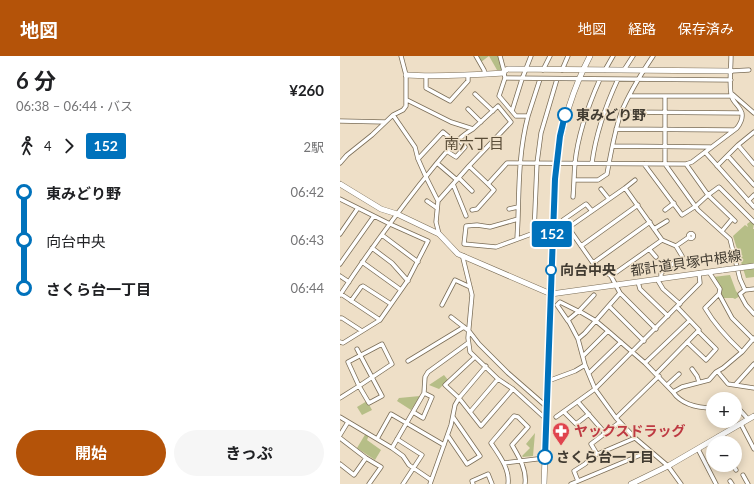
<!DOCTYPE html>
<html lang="ja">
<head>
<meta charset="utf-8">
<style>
  :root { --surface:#fff; --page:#f6f6f6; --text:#202124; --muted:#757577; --accent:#b45309 }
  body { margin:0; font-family:Lato,"Noto Sans JP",sans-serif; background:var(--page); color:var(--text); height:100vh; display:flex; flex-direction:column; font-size:15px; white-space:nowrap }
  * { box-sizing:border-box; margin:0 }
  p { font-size:13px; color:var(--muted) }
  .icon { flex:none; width:22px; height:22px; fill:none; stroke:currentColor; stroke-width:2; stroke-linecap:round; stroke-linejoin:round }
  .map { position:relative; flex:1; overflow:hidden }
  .side { display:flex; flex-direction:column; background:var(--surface); width:340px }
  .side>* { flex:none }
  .badge { padding:0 8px; border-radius:3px; font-size:14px; line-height:26px }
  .tools { position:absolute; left:366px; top:336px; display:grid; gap:8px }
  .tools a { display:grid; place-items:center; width:36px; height:36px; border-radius:50%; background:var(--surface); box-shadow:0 2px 10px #0003; font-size:20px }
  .map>.badge { position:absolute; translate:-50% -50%; box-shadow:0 0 0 2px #fff }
  .legs { display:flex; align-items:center; gap:6px; height:44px; padding:0 16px; font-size:13px }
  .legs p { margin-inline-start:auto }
  .overview { display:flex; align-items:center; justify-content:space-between; height:68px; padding:0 16px }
  h1 { font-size:22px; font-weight:700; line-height:30px }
  .action { display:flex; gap:8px; margin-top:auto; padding:8px 16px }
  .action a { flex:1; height:46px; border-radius:24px; background:var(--accent); color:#fff; font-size:16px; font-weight:700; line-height:46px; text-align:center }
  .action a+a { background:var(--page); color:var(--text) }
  ul { padding:0 16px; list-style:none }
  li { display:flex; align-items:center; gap:14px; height:48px; font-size:15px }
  li i { display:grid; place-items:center; width:6px; height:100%; margin:0 5px; background:currentColor }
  li i::after { content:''; width:10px; height:10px; margin:-5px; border:3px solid; border-radius:50%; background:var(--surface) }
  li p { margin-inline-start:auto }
  li:first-child i { background:linear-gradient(#0000 50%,currentColor 0) }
  li:last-child i { background:linear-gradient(currentColor 50%,#0000 0) }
  header { display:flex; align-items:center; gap:24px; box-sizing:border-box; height:56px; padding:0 20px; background:var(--accent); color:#fff }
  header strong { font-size:19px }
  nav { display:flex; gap:22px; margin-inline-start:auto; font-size:14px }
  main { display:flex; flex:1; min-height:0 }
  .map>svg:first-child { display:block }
</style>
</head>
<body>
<header>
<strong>地図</strong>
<nav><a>地図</a><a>経路</a><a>保存済み</a></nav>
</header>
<main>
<section class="side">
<div class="overview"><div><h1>6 分</h1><p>06:38 – 06:44 · バス</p></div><b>¥260</b></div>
<div class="legs"><svg class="icon" aria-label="walk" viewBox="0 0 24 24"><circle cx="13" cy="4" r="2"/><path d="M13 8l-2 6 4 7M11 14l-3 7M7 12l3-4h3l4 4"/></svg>4<svg class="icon" aria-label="forward" viewBox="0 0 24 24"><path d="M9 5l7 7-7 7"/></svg><b class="badge" style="background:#0072bc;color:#fff">152</b><p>2駅</p></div>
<ul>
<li><i style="color:#0072bc"></i><b>東みどり野</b><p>06:42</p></li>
<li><i style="color:#0072bc"></i><span>向台中央</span><p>06:43</p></li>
<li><i style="color:#0072bc"></i><b>さくら台一丁目</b><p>06:44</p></li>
</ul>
<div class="action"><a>開始</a><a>きっぷ</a></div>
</section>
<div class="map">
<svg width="414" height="428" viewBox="0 0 414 428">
  <rect width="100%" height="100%" fill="#eedfc7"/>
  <path fill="#b6be87" d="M 136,0 L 159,0 L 163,14 L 157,14 L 149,0 L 141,6 Z
    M 411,165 L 414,168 L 413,173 L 414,173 L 414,221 L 406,222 L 393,180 L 405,169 L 408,171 L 407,168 Z
    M 390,219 L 396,235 L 400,240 L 395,243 L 393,242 L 383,242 C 378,232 384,232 373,221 Z
    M 104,319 L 108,324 L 99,333 L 89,329 Z
    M 80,340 L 71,354 L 57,345 L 59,342 Z
    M 27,345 L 32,354 L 22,359 L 17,351 Z
    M 26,377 L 29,379 L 27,384 L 41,394 L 35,404 L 17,392 Z
    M 195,377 L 193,400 L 183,401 L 182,400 L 190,392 L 186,388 Z"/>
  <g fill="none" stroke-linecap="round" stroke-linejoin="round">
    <g stroke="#7a6d57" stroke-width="5">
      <path id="street" d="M 136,0 L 144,14 L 145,18
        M 160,0 L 164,15
        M 203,14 L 210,0
        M 222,14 L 228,0
        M 265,14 L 273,0
        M 284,14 L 293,0
        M 391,15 L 409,14
        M 164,17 L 165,22 L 159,40 L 176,60 L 188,60 C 179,94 179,128 178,163 L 150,171 L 137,169 L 126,170 L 124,188 L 156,191 L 194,177 L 197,107 L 201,77 L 217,23
        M 86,20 L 86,32 L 110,45 L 128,25 L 128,19
        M 165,22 L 391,24
        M 391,37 L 414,57
        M 135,38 L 153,55
        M 289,40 L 391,40
        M 325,40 L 325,108 L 358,154 L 390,183 L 400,223 L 405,234
        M 67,44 L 111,66 L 133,73 L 158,50 L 171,66 L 129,110 L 98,145 L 96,166 L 99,178
        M 128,53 L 141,66
        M 172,55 L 182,23 L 191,0
        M 282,56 L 402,57
        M 53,59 L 75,91 L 78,103 L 86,121 L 98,145
        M 188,60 L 200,23
        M 0,65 L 45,66
        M 276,73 L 393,74
        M 398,89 L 414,108
        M 273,90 L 370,91
        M 108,96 L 116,101 L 125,91 L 119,84
        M 365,96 L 414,151
        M 388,100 L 414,129
        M 78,103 L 103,76 L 116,87
        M 0,107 L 7,99 L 32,79 L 53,59 L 63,54 L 66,50 L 66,19 L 61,0
        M 97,107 L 117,124
        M 252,107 C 256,76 265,51 278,23
        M 304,108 L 342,159 L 356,150 L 368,139 L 346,108
        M 129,110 L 148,128
        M 377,110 L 398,89 L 414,76
        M 119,122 L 132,135
        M 234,124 L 258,124 L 267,118 C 271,97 274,77 281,57 C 289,37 301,18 313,0
        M 113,128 L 126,160
        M 285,132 L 295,124
        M 261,133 L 269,143
        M 233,141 C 234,130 234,118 235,107 C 238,77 248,50 260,23
        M 0,143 L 50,168 L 88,185 L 68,224 L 40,264 L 3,287 L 0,286
        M 87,145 L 97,152
        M 408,145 L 414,139
        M 169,153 L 178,151
        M 132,154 L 137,153 L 154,134 L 148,128 L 167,107 L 346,108 L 352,106 L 397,72 C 411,53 392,50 391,38 C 389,26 391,13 391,0
        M 325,154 L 334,147
        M 252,155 L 246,148 L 223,164 L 253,207 L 271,220 L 280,237 L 316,273
        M 395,165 L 368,139 L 379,131 L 414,166
        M 314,173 L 327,165
        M 382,175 L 392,163
        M348.5 180a2.5 2.5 0 1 1 5 0a2.5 2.5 0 1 1-5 0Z
        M 0,178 L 18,152
        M 42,179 L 78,206
        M 177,183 L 178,163
        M 212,183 L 285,132 L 322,184 L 336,190 L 349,181
        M 241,190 L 298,149
        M 336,190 L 342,200
        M 32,192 L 52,207 L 68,225
        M 309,193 L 316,201
        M 124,200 L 123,202 L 132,239 L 128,282 L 130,296 L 158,323 L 173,333 L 206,363
        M 22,206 L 61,234
        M 253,207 L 310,166
        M 0,208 L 34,160
        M 369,216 L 380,233 L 379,238 L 365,252 C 375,269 387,282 402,296
        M 0,220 L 9,226
        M 271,220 L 322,184
        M 317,223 L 323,233 L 340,248
        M 321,223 L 321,217 L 334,207
        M 298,226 L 300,233 L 328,260
        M 414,233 L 405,234 L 400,238 L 406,249 L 414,258
        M 1,238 L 40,264
        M 379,238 L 392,262 L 414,284
        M 0,239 C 25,201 52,164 80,128 C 95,110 113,84 133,73
        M 11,245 L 21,231 L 23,230 L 51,248
        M 102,249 L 115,224 L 130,231
        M 269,250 L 304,285
        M 239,255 L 254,239
        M 111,261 L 129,275 L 139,288 L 168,317 L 207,351
        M 0,262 L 2,262 L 22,275
        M 228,265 L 217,249 L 220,246 L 238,255
        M 238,283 L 245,277 L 280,237
        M 347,286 L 366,304 L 376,293 L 358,275
        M 42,288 L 52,308 L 19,330 L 8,306 Z
        M 243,300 L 268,275
        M 135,301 L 105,329 L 119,342 L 141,370 L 173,333
        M 68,305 L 124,271
        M 305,307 L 349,265
        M 352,313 L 357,320 L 359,326
        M 378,316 L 388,328 L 414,332
        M 249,317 L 281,286
        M 316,318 L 359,274 L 337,251
        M 208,325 L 235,315 L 245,309
        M 327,329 L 339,318
        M 395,329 L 414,308
        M 333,336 C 342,349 358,352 373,352
        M 0,342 L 19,330 L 29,347 L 42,340 L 17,293
        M 238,346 L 265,377
        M 395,353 L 399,353 L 408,363
        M 73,356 L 83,362 L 92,341 L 84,337
        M 130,356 L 158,323
        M 224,356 L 236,368 L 249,358
        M 0,361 L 52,392 L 63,400 L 69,409 L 91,424
        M 216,361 L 255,333 L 360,227 L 359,217
        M 276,362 L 319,320
        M 401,368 L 414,393
        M 0,379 L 8,366
        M 108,380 L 127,408 L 140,400 L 113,361
        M 379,380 L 383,387
        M 0,382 L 26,402 L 41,411 L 29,428
        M 37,383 L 51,358 L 104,389
        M 57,383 L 82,399 L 63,428
        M 52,392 L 84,337 L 85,321 L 88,316 L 128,287
        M 358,393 L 376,428
        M 257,398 L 251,388 L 280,366
        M 164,407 L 205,402
        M 0,408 L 14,419 L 26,402
        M 393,409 L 396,414
        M 403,419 L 408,428
        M 238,425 L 234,415 L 245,408 L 253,400 L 295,382
        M 390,425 L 392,428
        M 90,428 L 111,369 L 115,349 L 119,342 L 146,310
        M 133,428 L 132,425 L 148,418 L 152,428
        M 168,428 C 170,413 159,399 151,387 L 174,360 L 178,361 L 188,371 L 172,389 C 179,401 187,414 185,428
        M 231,428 L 310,395
        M 341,428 L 328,410 L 295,382 L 276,362 L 255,333 L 245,309 L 238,283 L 228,264 L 239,255 L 256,265 L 268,275 L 305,307 L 333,336 L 342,331 L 369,324 L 376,316 L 383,312 L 402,296 L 414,282"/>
    </g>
    <g stroke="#7a6d57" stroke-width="6">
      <path id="secondary" d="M 66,19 C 99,21 132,19 164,17 L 164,15 L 168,13 L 391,15
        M 0,128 L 41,153 L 57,158 L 99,178 L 118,198 L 211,238
        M 211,238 L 383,214
        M 204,428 L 216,107 C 222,69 232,34 250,0
        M 291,428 L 328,410 L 414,360"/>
    </g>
    <use href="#street" stroke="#fff" stroke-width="3.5"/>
    <use href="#secondary" stroke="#fff" stroke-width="5"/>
    <g stroke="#7a6d57" stroke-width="6" stroke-linecap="butt">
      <path id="secondary-bridge" d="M 383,214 L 414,210"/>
    </g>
    <use href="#secondary-bridge" stroke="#fff" stroke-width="5"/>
  </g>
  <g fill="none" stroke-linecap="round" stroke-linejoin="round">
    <g stroke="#fff" stroke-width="9">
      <path id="line-1" d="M 205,401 L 215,123 L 220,80 L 225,59"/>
    </g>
    <use href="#line-1" stroke="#0072bc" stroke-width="6"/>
  </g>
  <defs>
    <g id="pharmacy-pin" transform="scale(0.9)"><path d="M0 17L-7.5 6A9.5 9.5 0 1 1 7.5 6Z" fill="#e0444e" stroke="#eedfc7"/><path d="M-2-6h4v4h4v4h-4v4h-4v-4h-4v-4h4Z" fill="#fff"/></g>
  </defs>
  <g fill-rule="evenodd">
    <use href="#pharmacy-pin" x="221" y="375"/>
  </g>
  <g fill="#fff" stroke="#0072bc" stroke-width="2">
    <circle cx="225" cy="59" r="7"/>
    <circle cx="211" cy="214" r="5"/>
    <circle cx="205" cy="401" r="7"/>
  </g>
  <g text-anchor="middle" stroke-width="3" stroke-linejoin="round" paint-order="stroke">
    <g font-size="14" font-weight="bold" fill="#413b31" stroke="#eedfc7" text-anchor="start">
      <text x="236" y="64">東みどり野</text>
      <text x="220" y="219">向台中央</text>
      <text x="216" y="406">さくら台一丁目</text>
    </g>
    <g font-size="14" fill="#413b31" stroke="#eedfc7">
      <text transform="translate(346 207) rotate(-8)" y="5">都計道貝塚中根線</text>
    </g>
    <g font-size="14" font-weight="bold" fill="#be3a42" stroke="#eedfc7" text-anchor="start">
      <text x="234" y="380">ヤックスドラッグ</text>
    </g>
    <g font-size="15" fill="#5a4d38" stroke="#eedfc7">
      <text x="134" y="93">南六丁目</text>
    </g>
  </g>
</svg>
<div class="tools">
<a>+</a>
<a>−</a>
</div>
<b class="badge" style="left:212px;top:178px;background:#0072bc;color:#fff">152</b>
</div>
</main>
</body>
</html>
